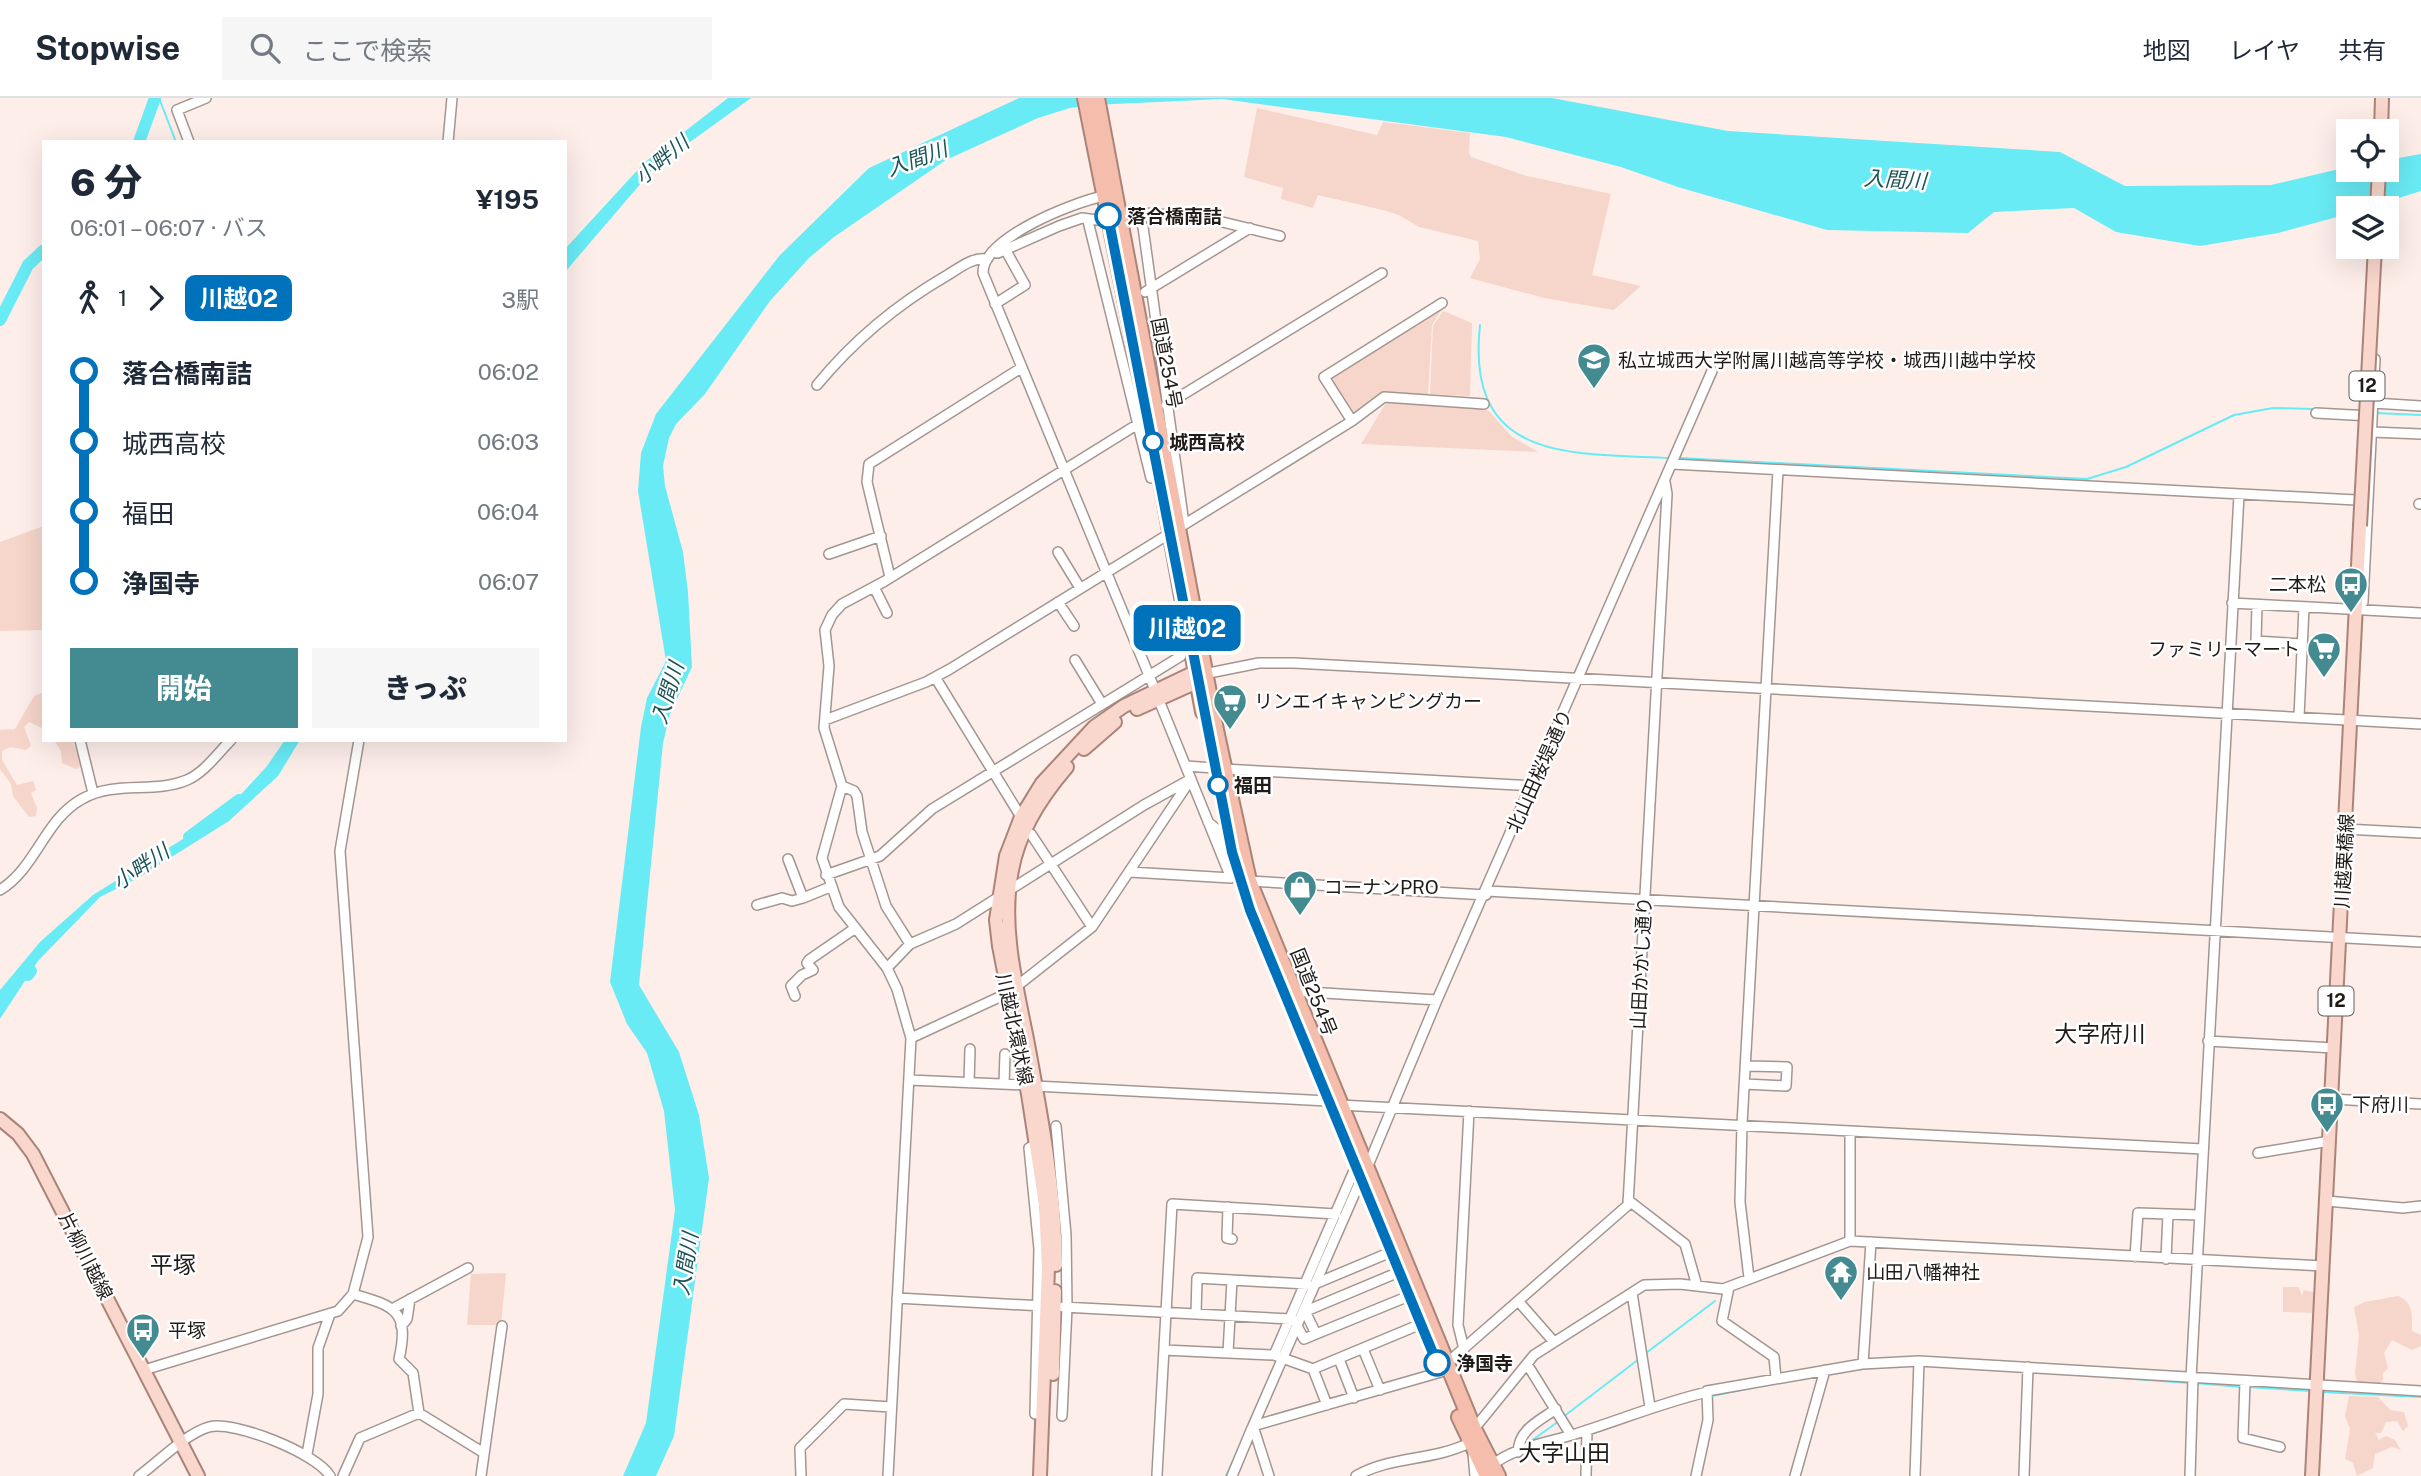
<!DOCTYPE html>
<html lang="ja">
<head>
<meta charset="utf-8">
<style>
  :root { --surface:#fff; --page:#f6f6f7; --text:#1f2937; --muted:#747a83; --line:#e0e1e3; --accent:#438b91 }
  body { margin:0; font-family:"Public Sans","Noto Sans JP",sans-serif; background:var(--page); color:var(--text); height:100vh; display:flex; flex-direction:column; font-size:26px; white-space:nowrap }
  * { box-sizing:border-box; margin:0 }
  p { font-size:23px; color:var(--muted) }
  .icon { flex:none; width:38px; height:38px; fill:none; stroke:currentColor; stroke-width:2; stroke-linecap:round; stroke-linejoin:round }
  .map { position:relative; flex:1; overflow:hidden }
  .side { position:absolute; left:42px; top:42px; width:525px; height:602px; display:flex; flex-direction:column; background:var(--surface); border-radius:0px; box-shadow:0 7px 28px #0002 }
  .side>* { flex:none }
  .badge { padding:0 14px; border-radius:10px; font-size:24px; line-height:46px }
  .tools { position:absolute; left:2336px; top:21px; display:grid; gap:14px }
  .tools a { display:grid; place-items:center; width:63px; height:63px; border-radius:0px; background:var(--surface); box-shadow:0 7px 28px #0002; font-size:35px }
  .map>.badge { position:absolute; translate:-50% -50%; box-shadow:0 0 0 4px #fff }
  .legs { display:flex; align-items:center; gap:10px; height:77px; padding:0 28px; font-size:23px }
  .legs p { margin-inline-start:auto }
  .headline { display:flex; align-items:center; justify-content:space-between; height:119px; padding:0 28px }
  h1 { font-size:38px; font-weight:800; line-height:52px }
  .action { display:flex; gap:14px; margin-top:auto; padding:14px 28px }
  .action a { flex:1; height:80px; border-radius:0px; background:var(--accent); color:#fff; font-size:28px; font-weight:800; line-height:80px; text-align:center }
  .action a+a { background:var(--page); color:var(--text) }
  ul { padding:0 28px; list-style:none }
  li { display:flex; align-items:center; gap:24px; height:70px; font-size:26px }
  li i { display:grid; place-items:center; width:10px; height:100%; margin:0 9px; background:currentColor }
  li i::after { content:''; width:18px; height:18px; margin:-9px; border:5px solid; border-radius:50%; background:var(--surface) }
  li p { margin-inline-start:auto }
  li:first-child i { background:linear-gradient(#0000 50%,currentColor 0) }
  li:last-child i { background:linear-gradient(currentColor 50%,#0000 0) }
  header { display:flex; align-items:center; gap:42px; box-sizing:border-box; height:98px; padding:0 35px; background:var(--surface); border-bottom:2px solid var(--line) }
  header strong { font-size:33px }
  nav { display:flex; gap:38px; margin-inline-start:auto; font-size:24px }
  .search { width:490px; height:63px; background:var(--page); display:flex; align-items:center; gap:18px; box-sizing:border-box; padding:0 24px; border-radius:0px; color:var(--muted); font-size:26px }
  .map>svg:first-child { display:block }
</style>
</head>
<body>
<header>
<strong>Stopwise</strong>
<div class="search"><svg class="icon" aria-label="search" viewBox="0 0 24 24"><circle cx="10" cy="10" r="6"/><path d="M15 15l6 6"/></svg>ここで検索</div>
<nav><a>地図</a><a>レイヤ</a><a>共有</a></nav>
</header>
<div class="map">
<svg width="2421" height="1378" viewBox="0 0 2421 1378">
  <rect width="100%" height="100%" fill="#fdeeea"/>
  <path fill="#f6d5ca" d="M 1257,10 L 1377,37 L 1383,24 L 1470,35 L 1469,55 L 1471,59 L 1527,78 L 1611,96 L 1592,177 L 1641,188 L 1614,212 L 1544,200 L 1470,180 L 1480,161 L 1478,143 L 1419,129 L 1399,117 L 1383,112 L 1318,97 L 1313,110 L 1281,101 L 1283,90 L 1244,79 Z
    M 1438,211 L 1441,213 L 1432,227 L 1428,297 L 1382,295 L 1379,300 L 1352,316 L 1329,278 Z
    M 1443,213 L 1472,225 L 1470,298 L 1430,296 L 1433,228 Z
    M 1386,305 L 1479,309 L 1489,313 L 1511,338 L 1538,354 L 1361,346 Z
    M 44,428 L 44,532 L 0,533 L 0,444 Z
    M 44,594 L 44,631 L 29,624 L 24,629 L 31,648 L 26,652 L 10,649 L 2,653 L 2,662 L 17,687 L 33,683 L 36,692 L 31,695 L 37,710 L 36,718 L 29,719 L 13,698 L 11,686 L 0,671 L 0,632 L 15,631 L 34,598 Z
    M 54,642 L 72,642 L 82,668 L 76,671 L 62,665 L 61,653 Z
    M 506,1175 L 501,1227 L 467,1227 L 471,1176 Z
    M 2283,1189 L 2299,1189 L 2302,1198 L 2304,1192 L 2317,1195 L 2317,1215 L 2283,1214 Z
    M 2398,1198 C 2414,1205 2412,1218 2412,1233 L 2421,1237 L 2421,1248 L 2412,1252 L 2392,1242 L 2384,1255 L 2388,1270 L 2383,1275 L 2383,1282 L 2379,1286 L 2357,1284 L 2355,1275 L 2359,1238 L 2354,1209 L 2365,1204 Z
    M 2349,1298 L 2378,1299 L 2390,1312 L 2404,1314 L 2408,1328 L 2403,1333 L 2397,1323 L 2386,1324 L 2381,1335 L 2375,1335 L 2379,1342 L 2386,1338 L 2395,1342 L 2401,1352 L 2392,1349 L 2375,1356 L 2373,1370 L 2357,1378 L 2353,1365 L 2345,1361 L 2350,1331 L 2345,1318 Z"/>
  <path fill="#69ebf5" d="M 728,0 L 751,0 L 654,70 L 565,174 L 565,151 L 644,65 Z
    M 1019,0 L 1552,0 L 1728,33 L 2060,54 L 2125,88 L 2271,87 L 2348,69 L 2387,72 L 2387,62 L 2421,56 L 2421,93 L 2367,110 L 2348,110 L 2348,116 L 2278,135 L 2200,148 L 2116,134 L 2074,110 L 1994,114 L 1968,135 L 1827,132 L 1678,89 L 1621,69 L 1506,39 L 1222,1 L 1093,7 L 1070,10 L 1038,20 L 946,62 L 834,139 L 809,160 L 770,203 L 705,296 L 676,326 L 669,340 L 663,368 L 665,388 L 683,454 L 688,494 L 692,569 L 670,616 L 663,645 L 639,887 L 679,954 L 699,1017 L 709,1080 L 674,1338 L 656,1378 L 623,1378 L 646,1325 L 675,1112 L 664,1013 L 647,955 L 627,926 L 610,884 L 641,629 L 647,600 L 666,563 L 638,393 L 641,355 L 656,316 L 780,157 L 869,70 Z
    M 285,642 L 300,642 L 278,678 L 229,723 L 138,780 L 100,799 L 38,863 L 0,921 L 0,892 L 40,844 L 93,797 L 223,716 L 267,668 Z"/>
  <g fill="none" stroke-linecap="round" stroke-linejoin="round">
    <path stroke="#69ebf5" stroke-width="2" d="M 159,0 L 176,44
      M 1480,227 C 1465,365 1571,355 1670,360
      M 2375,315 L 2421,317
      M 1680,360 L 2087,381 L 2126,369 L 2234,317 L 2273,310 L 2313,311
      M 1577,572 L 1581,561
      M 1368,1054 L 1382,1024
      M 1646,1255 L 1715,1203
      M 1898,1268 L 1913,1268
      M 1853,1272 L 1882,1269
      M 2094,1278 L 2189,1285
      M 2195,1285 L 2242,1289
      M 2247,1289 L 2312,1293
      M 2321,1294 L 2421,1299
      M 1712,1298 L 1751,1290
      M 1563,1319 L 1639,1261
      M 1527,1346 L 1559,1323
      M 1226,1378 L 1240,1347"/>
    <path stroke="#69ebf5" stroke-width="12" d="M 139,44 L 155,0
      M 0,222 L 28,167 L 44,152
      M 189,739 L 239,702
      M 28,877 L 31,873"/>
    <g stroke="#a39691" stroke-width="12">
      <path id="minor" d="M 189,44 L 177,12 L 206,0
        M 448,44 L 452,0
        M 1104,98 C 1074,104 982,140 983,175 L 1155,592
        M 1129,116 L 1137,117 L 1143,129 L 1184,426
        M 1137,117 L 1144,115 L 1206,120 L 1280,138
        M 1088,123 L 1151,380 L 1160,378
        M 992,154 L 998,155 L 1059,128 L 1082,120 L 1097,122
        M 1145,194 L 1250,130
        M 995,206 L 1025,187 L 1005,151
        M 817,287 C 854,242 896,207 946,178 C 958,171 972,159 986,161
        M 2373,305 L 2421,308
        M 1166,307 L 1382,175
        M 2316,315 L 2370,318
        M 1352,323 L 1324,279 L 1442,205
        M 2372,334 L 2421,336
        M 1672,366 L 2356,402
        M 2419,406 L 2421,406
        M 1058,454 L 1080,490
        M 829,456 L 881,438
        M 890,479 L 867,384 L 869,366 L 1021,270
        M 874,489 L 887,515
        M 1058,504 L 1074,528
        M 2232,505 L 2421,515
        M 2257,507 L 2256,543 L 2302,546
        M 2357,511 L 2363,504 L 2375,261
        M 1075,562 L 1102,606
        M 1204,576 L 1259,565 L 1294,565 L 2421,626
        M 935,579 L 1021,719
        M 2299,619 L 2304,509
        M 825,622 L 926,584 L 950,571 L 1352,323 L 1384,299 L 1484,306
        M 80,642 L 93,695
        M 1186,668 L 1214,670
        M 1224,671 L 1533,688
        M 842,688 L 854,693 L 857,698 L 862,734 L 886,808 L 910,846
        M 1208,724 L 1220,734 L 1232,754
        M 2345,731 L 2421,735
        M 1025,734 L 1031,736 L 1092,829
        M 788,761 L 803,800 L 830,789
        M 1130,774 L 1231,780 L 1158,600
        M 826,777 L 880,758 L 932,711 L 1181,558
        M 1249,783 L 1486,797
        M 0,792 C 37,769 44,722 82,701 C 115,682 154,696 187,682 C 205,674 217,656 231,642
        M 1487,793 L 2421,844
        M 757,807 L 782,800 L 792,803 L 803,800
        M 887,870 L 910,846 L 956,826 L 1144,707 L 1191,681
        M 1017,888 L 1092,829 L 1191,681
        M 1292,893 L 1437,902
        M 795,898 L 791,888 L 802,877 L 813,872 L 807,865 L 809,862 L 854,831
        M 911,940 L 1008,895
        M 2208,943 L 2334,950
        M 909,982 L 1026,987
        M 969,985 L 970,951
        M 1004,986 L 1005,956
        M 1745,986 L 1786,988 L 1787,969 L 1747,968
        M 1035,988 L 1328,1003
        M 2332,1001 L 2421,1006
        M 1339,1007 L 2203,1051
        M 1056,1028 L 1066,1137 L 1067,1209 L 1062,1318
        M 2258,1055 L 2330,1043
        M 1367,1070 L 1437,902 L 1712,273
        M 1628,1102 L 1685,1146 L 1697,1188
        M 2327,1103 L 2403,1110 L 2421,1108
        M 1228,1109 L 1227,1140 L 1232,1141
        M 1850,1143 L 1850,1033
        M 2135,1159 L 2138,1115 L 2199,1117
        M 2166,1161 L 2168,1116
        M 1749,1180 L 1740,1104 L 1742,1027 L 1778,372
        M 1317,1185 L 1391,1154
        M 1307,1186 L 1232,1182 L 1228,1255 L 1274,1257 L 1313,1271 L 1421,1226
        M 1729,1189 L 1722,1223 L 1774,1259 L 1776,1280
        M 1632,1195 L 1650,1309
        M 353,1196 C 394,1208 410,1212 399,1261 L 413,1275 L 419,1315
        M 897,1200 L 1042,1208
        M 1519,1204 L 1554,1244
        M 1063,1209 L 1291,1221 L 1298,1225
        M 394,1210 L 468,1170
        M 1304,1211 L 1316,1236 L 1409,1198
        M 1306,1213 L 1399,1174
        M 1196,1216 L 1197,1180 L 1232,1182
        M 401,1228 L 407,1221 L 410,1201
        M 1297,1228 L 1304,1241 L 1316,1236
        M 1363,1251 L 1380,1292
        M 1464,1251 L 1458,1227 L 1469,1013
        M 1164,1252 L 1228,1255
        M 1274,1257 L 1356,1068
        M 1339,1261 L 1354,1300
        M 1447,1265 L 1628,1107 L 1667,396 L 1665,384
        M 1527,1266 L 1571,1337
        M 1863,1266 L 1871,1144
        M 1313,1271 L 1327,1307
        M 144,1272 L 338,1213 L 353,1196 L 368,1139 L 340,753 L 359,642
        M 2191,1280 L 2239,397
        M 2245,1284 L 2243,1340 L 2280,1349
        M 1035,1316 L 1039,1151 L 1029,1050 L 1036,1046
        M 1253,1328 L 1441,1274
        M 1474,1331 L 1534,1257 L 1644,1187 L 1680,1186 L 1723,1191 L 1850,1143 L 2323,1168
        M 1518,1354 C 1519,1331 1539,1323 1556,1311
        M 1473,1355 L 1475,1378
        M 307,1356 L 318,1296 L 318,1250 L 330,1216
        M 1491,1368 C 1512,1350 1546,1345 1572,1337 C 1618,1323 1660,1305 1707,1294
        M 1157,1377 L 1172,1106 L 1336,1116
        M 139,1378 C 159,1363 187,1335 209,1329 C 234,1322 318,1356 330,1378
        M 343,1378 L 360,1340 L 419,1315 L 484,1355
        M 481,1378 L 502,1228
        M 801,1378 L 800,1350 L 844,1306 L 891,1309
        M 888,1378 L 911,940 L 897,891 L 887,870 L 839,809 L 822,760 L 842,688 L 824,630 L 829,568 L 825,532 L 832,517 L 842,506 L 885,483 L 1138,326
        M 1232,1378 L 1252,1330
        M 1269,1378 L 1253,1328 L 1361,1081
        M 1356,1378 C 1390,1358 1433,1363 1469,1345
        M 1586,1378 L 1587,1332
        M 1696,1378 L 1708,1322 L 1707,1293 L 1862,1266 L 1919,1263 L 2421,1293
        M 1795,1378 L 1825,1272
        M 1915,1378 L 1919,1263
        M 2024,1378 L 2028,1269
        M 2190,1378 L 2193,1280"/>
    </g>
    <g stroke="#aa8478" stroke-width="16">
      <path id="major" d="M 2381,33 L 2382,0
        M 2377,110 L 2379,72
        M 1137,611 L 1197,584
        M 1084,651 L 1115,624
        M 0,1021 L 18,1036 L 33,1056 L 198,1378
        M 1056,1167 C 1055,1090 1041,1016 1027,941 C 1016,886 1001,827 1012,772 C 1019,733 1042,698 1067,669
        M 1053,1276 L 1055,1193
        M 1040,1378 L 1048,1170 L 1045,1106 L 1028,996 L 999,848 L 996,822 L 1006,758 L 1021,719 L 1042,685 L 1094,629 L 1124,608 L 1195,574
        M 2312,1378 L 2360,428"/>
    </g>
    <g stroke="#aa8478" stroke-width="18">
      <path id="highway" d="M 1085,0 L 1145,301
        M 1097,0 L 1216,632 L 1249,783 L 1474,1331 L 1498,1378
        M 1156,356 L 1203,614
        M 1459,1319 L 1487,1378"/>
    </g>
    <use href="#minor" stroke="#fff" stroke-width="9"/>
    <use href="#major" stroke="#f9d7cd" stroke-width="12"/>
    <use href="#highway" stroke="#f5bdab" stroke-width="14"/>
    <g stroke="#aa8478" stroke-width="16" stroke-linecap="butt">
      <path id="major-bridge" d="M 2360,428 L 2375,149"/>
    </g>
    <use href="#major-bridge" stroke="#f9d7cd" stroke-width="12"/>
  </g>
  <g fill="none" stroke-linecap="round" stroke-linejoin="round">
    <g stroke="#fff" stroke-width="16">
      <path id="line-1" d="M 1108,118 L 1232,754 L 1250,812 L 1437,1265"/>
    </g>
    <use href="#line-1" stroke="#0072bc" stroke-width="10"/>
  </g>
  <defs>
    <g id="school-pin" transform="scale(1.75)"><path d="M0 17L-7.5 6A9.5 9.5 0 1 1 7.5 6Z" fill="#438b91" stroke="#fff"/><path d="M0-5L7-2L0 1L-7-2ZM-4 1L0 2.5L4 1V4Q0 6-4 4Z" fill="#fff"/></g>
    <g id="bus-pin" transform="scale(1.75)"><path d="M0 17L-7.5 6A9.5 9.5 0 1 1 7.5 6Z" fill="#438b91" stroke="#fff"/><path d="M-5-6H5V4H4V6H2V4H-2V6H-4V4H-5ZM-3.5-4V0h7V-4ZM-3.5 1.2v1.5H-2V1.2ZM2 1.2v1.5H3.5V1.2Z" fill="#fff"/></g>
    <g id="supermarket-pin" transform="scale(1.75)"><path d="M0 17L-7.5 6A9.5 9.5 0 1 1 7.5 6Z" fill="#438b91" stroke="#fff"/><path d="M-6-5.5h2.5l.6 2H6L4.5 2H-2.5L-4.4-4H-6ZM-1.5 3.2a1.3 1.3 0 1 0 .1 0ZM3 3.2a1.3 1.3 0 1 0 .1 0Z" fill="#fff"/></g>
    <g id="shop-pin" transform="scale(1.75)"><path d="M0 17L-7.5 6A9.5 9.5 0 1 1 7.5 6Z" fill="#438b91" stroke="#fff"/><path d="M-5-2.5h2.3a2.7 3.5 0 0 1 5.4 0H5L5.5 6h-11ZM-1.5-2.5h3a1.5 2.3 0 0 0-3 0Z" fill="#fff"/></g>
    <g id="temple-pin" transform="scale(1.75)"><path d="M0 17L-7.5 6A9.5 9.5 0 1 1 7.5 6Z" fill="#438b91" stroke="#fff"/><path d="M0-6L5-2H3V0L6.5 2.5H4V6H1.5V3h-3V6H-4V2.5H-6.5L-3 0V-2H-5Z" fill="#fff"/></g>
  </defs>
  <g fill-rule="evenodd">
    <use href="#school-pin" x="1594" y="262"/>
    <use href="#bus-pin" x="2351" y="486"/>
    <use href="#supermarket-pin" x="2324" y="551"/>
    <use href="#supermarket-pin" x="1230" y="603"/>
    <use href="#shop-pin" x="1300" y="789"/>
    <use href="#bus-pin" x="2327" y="1006"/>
    <use href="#temple-pin" x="1841" y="1174"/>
    <use href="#bus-pin" x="143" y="1232"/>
  </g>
  <g fill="#fff" stroke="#0072bc" stroke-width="3.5">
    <circle cx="1108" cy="118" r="12"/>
    <circle cx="1153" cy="344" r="9"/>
    <circle cx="1218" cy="687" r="9"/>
    <circle cx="1437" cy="1265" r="12"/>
  </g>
  <g text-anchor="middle" stroke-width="5" stroke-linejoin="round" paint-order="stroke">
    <g fill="#fff" stroke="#635f5e" stroke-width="2">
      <rect x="2349.5" y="273.5" width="35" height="29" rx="5"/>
      <rect x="2318.5" y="888.5" width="35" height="29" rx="5"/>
    </g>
    <g font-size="18" font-weight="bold" fill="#201b19">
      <text x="2367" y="294">12</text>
      <text x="2336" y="909">12</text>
    </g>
    <g font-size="19" font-weight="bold" fill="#201b19" stroke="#fff" text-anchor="start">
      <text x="1127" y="125">落合橋南詰</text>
      <text x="1169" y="351">城西高校</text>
      <text x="1234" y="694">福田</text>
      <text x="1456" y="1272">浄国寺</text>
    </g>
    <g font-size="19" fill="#201b19" stroke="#fff" text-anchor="start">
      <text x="1618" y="269">私立城西大学附属川越高等学校・城西川越中学校</text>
      <text x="2326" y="493" text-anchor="end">二本松</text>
      <text x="2300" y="558" text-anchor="end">ファミリーマート</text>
      <text x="1254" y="610">リンエイキャンピングカー</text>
      <text x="1324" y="796">コーナンPRO</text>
      <text x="2352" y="1013">下府川</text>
      <text x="1866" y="1181">山田八幡神社</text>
      <text x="168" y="1239">平塚</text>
    </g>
    <g font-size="19" fill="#201b19" stroke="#fff">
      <text transform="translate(1167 265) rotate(79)" y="7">国道254号</text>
      <text transform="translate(1539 673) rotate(-66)" y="7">北山田桜堤通り</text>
      <text transform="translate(2344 763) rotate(-87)" y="7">川越栗橋線</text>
      <text transform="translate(1641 865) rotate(-87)" y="7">山田かかし通り</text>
      <text transform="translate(1314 894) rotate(68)" y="7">国道254号</text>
      <text transform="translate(1015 931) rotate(78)" y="7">川越北環状線</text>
      <text transform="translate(86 1158) rotate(63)" y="7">片柳川越線</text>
    </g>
    <g font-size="21" font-style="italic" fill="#1c5458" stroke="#fff">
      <text transform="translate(917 61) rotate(-20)" y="7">入間川</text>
      <text transform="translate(662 62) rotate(-40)" y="7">小畔川</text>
      <text transform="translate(1895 82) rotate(3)" y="7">入間川</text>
      <text transform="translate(668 595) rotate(-73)" y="7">入間川</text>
      <text transform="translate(141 769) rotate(-34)" y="7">小畔川</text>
      <text transform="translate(686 1166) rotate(-81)" y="7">入間川</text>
    </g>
    <g font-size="23" fill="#201b19" stroke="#fff">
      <text x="2100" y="944">大字府川</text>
      <text x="173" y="1175">平塚</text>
      <text x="1564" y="1363">大字山田</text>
    </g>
  </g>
</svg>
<div class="tools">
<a><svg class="icon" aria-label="locate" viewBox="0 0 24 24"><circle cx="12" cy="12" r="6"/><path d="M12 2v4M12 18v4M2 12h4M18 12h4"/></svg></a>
<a><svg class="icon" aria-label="layers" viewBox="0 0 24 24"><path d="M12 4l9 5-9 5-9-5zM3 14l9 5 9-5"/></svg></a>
</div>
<b class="badge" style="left:1187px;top:530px;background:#0072bc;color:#fff">川越02</b>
<section class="side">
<div class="headline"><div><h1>6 分</h1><p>06:01 – 06:07 · バス</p></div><b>¥195</b></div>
<div class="legs"><svg class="icon" aria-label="walk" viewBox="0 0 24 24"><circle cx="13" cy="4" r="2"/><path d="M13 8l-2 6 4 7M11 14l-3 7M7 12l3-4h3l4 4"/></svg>1<svg class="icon" aria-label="forward" viewBox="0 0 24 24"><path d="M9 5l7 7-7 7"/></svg><b class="badge" style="background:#0072bc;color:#fff">川越02</b><p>3駅</p></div>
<ul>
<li><i style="color:#0072bc"></i><b>落合橋南詰</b><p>06:02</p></li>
<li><i style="color:#0072bc"></i><span>城西高校</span><p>06:03</p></li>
<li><i style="color:#0072bc"></i><span>福田</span><p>06:04</p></li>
<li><i style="color:#0072bc"></i><b>浄国寺</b><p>06:07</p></li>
</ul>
<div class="action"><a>開始</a><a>きっぷ</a></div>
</section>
</div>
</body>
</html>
